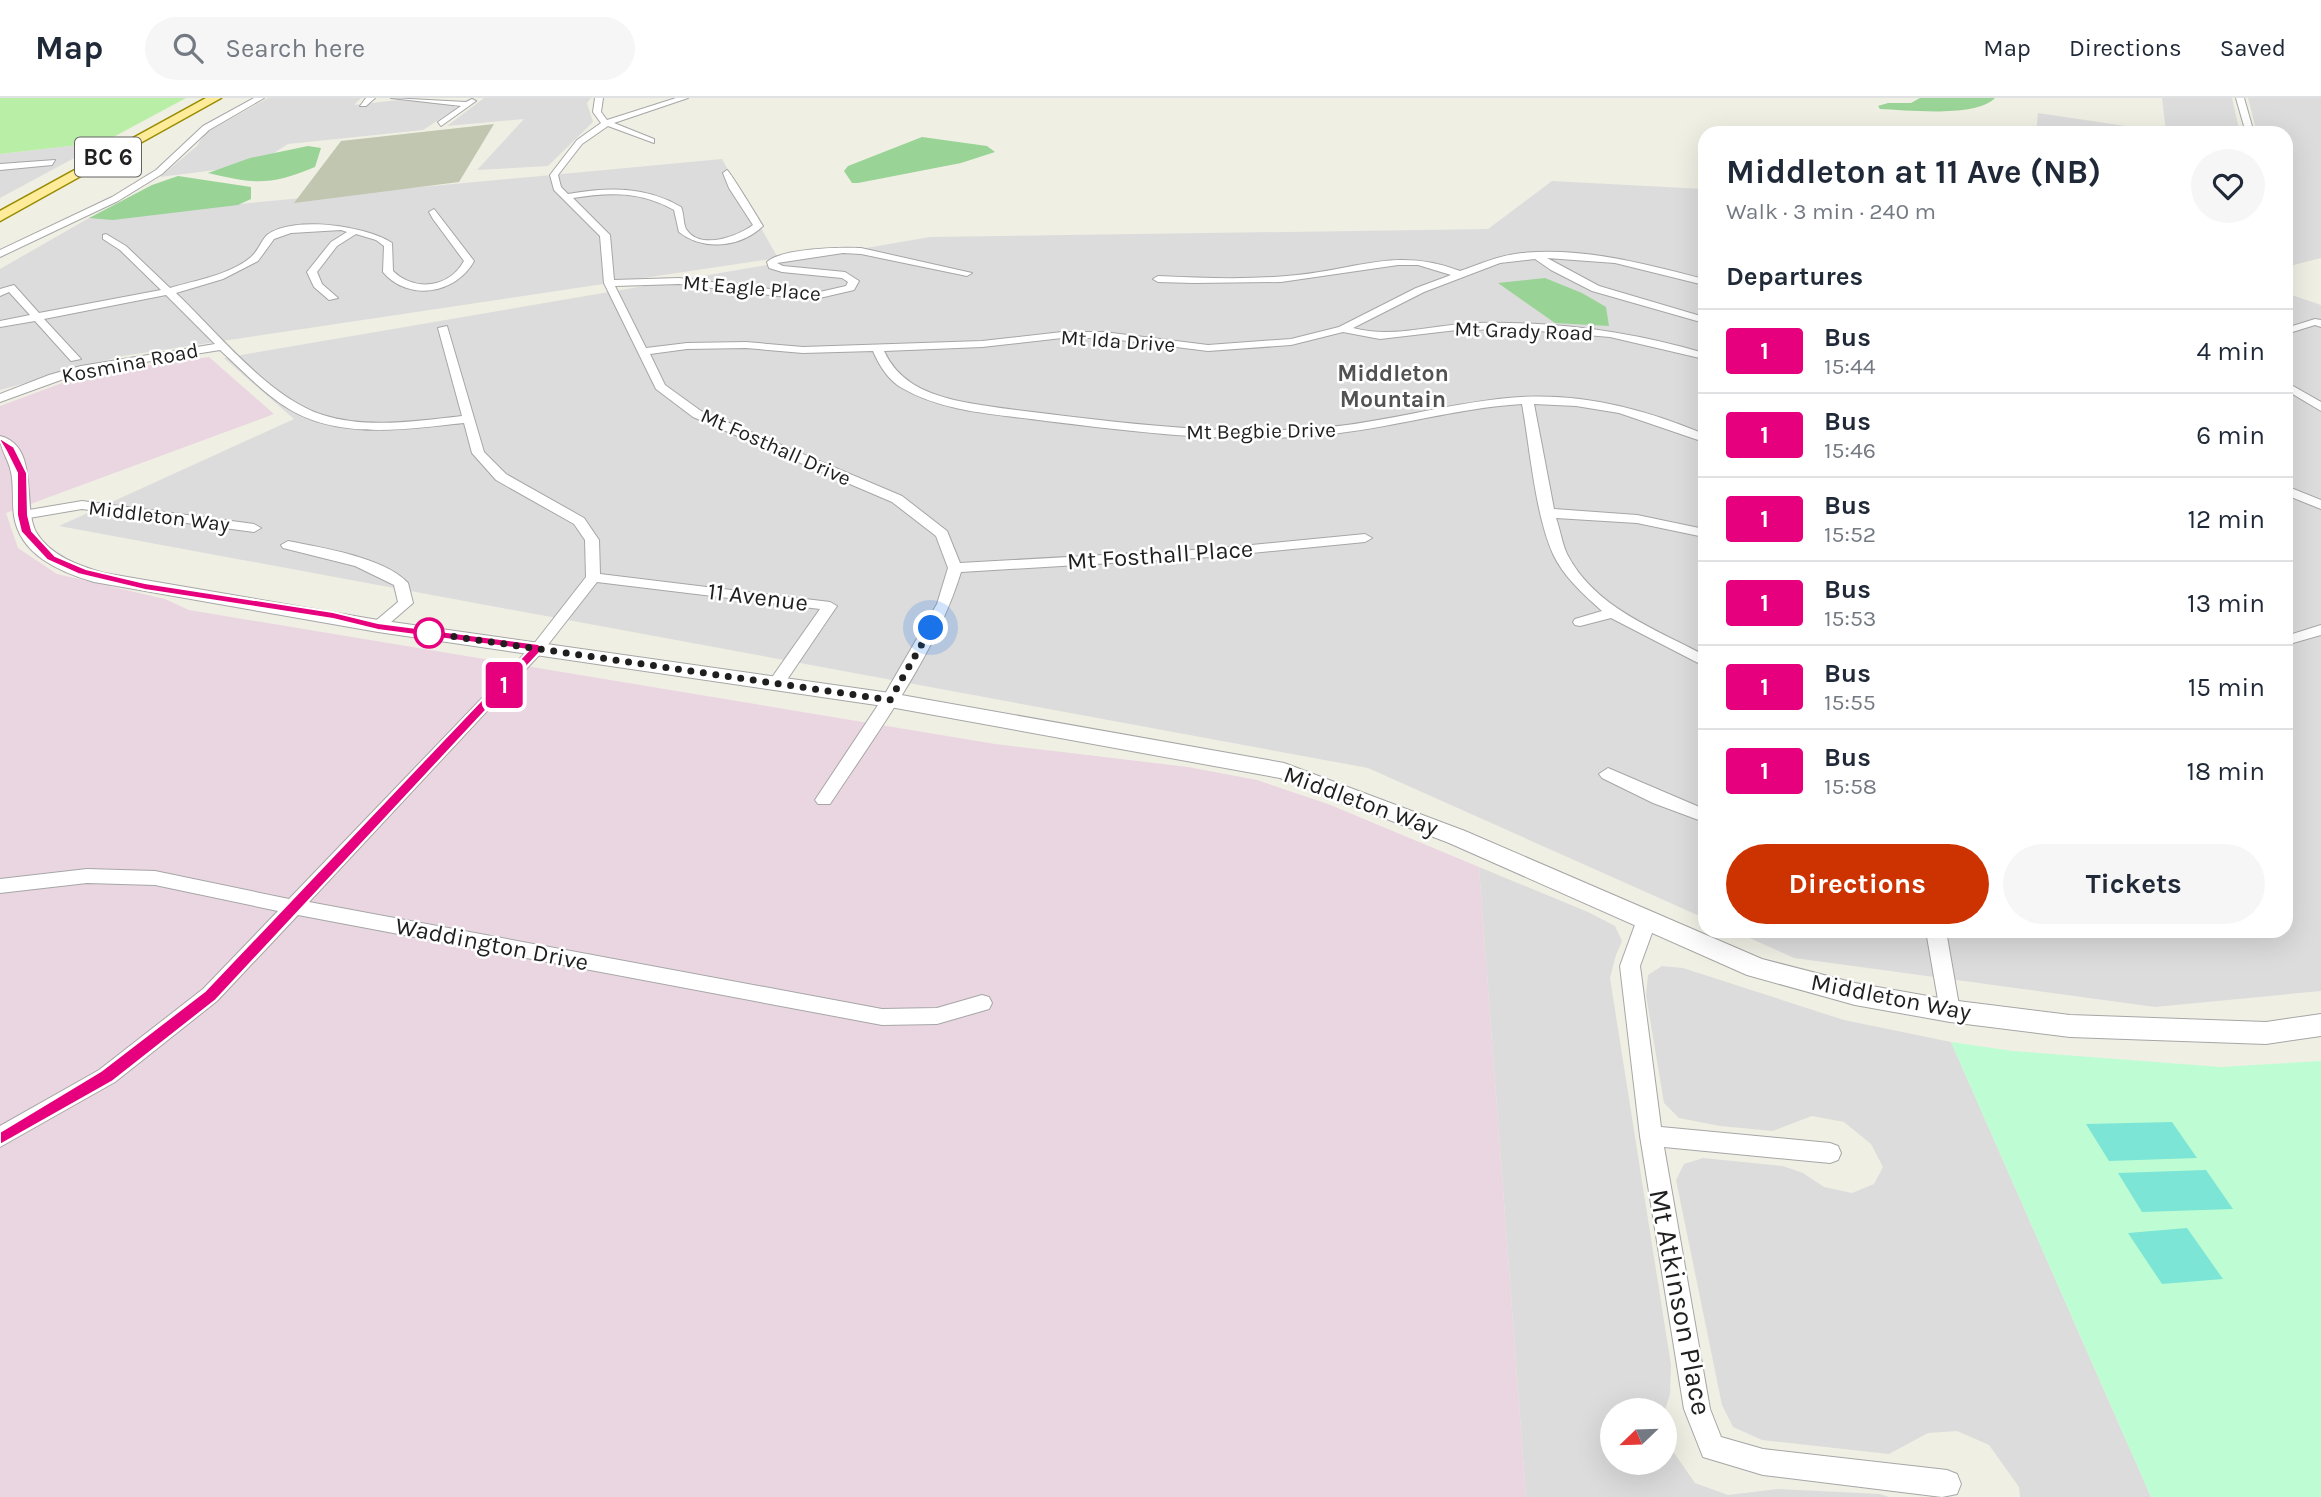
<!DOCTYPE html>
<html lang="en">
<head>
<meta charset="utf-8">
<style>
  :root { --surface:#fff; --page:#f6f6f7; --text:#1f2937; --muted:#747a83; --line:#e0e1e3; --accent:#cd3300 }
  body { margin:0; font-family:Karla,sans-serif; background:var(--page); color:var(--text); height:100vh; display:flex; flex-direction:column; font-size:26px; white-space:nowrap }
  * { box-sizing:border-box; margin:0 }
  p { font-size:23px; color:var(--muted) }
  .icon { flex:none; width:38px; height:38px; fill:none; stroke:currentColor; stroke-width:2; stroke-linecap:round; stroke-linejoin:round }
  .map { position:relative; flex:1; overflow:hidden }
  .sheet { position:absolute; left:1698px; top:28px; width:595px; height:812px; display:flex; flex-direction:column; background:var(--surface); border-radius:21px; box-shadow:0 7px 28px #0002 }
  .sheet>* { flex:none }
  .badge { padding:0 14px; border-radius:5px; font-size:24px; line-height:46px }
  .needle { width:46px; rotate:247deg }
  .tools { position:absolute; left:1600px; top:1300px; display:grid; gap:14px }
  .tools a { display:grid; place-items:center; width:77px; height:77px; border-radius:50%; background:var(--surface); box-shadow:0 7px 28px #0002; font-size:35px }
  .you { position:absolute; width:35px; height:35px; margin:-18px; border:5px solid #fff; border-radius:50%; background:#1a73e8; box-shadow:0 0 0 10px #1a73e833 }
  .map>.badge { position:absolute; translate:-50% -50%; box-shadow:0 0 0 4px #fff }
  h2 { padding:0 28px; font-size:26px; line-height:63px }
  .round { display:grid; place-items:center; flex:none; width:74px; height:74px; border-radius:37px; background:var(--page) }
  .head { display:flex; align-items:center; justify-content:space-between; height:119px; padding:0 28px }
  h1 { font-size:33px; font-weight:700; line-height:52px }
  .primary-button { display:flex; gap:14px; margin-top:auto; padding:14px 28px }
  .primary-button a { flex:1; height:80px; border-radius:42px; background:var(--accent); color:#fff; font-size:28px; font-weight:700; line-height:80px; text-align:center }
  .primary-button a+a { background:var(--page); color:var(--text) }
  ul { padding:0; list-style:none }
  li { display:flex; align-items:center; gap:21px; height:84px; padding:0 28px; border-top:2px solid var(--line) }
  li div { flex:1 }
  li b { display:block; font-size:26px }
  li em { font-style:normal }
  li .badge { min-width:77px; font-weight:700; text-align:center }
  header { display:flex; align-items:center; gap:42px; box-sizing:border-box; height:98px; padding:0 35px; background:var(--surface); border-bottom:2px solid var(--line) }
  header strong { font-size:33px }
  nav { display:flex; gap:38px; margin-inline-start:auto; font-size:24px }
  .search { width:490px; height:63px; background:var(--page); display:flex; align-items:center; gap:18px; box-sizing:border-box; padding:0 24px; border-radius:38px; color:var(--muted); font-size:26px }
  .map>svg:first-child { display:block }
</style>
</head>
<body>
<header>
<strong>Map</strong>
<div class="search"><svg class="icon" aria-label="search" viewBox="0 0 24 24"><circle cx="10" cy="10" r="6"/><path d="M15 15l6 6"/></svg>Search here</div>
<nav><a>Map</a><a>Directions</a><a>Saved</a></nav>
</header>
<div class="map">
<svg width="2321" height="1399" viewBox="0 0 2321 1399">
  <rect width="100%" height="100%" fill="#f0efe4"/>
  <path fill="#dddcdc" d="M 268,0 L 361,0 L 354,7 L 399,2 L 450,6 L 457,10 L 423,32 L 288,46 L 255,67 L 160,79 L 197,48 L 205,35 Z
    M 484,0 L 591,0 L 587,5 L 593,24 L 548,68 L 477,72 L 524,21 L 447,28 Z
    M 2162,0 L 2232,0 L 2240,35 L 2036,35 L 2038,15 L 2166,34 Z
    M 2248,0 L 2321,0 L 2321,160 L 2286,169 L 2286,35 L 2257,35 Z
    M 104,44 L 0,100 L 0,56 Z
    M 722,61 L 778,160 L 122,258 L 0,292 L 0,171 L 89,120 Z
    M 1552,83 L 1704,91 L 1704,820 L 1368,670 L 59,428 L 294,321 L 224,260 L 930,139 L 1488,131 Z
    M 2286,195 L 2321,207 L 2321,893 L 2155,909 L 1794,860 L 1734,833 L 2286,833 Z
    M 1479,769 L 1588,814 L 1615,828 L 1622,843 L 1616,857 L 1610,880 L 1671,1267 L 1670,1296 L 1664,1315 L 1664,1312 L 1612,1312 L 1612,1365 L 1664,1365 L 1664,1330 L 1668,1346 L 1695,1385 L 1728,1397 L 1778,1391 L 1880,1396 L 1889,1399 L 1526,1399 Z
    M 1662,868 L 1683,870 L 1844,922 L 1951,944 L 2151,1399 L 2020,1399 L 2019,1389 L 1989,1347 L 1957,1333 L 1928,1335 L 1889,1356 L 1762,1342 L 1733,1329 L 1722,1307 L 1676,1082 L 1684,1066 L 1703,1060 L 1783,1068 L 1803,1075 L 1824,1089 L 1852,1095 L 1874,1086 L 1883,1069 L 1871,1046 L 1844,1024 L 1812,1018 L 1773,1033 L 1720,1028 L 1679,1020 L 1664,1005 L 1646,897 L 1648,877 Z"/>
  <path fill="#ead6e1" d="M 209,259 L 274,316 L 6,415 L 18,450 L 57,476 L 165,501 L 189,512 L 995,646 L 1188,669 L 1257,682 L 1328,706 L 1479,769 L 1526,1399 L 0,1399 L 0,308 L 62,285 L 143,268 Z"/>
  <path fill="#c0c6af" d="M 494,26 L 459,84 L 294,105 L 341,43 Z"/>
  <path fill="#b8eea6" d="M 0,0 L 186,0 L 104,44 L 0,56 Z"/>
  <path fill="#99d396" d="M 1920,0 L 1995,0 C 1975,20 1908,12 1880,11 L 1878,8 L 1888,5 L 1911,5 Z
    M 922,39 L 987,48 L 995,54 L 961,65 L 858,85 L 852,85 L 844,73 L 848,68 Z
    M 308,48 L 321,50 L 315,69 C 269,88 255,86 208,75 L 250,60 Z
    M 178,78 L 251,89 L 251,101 L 238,107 L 113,122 L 89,120 L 152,87 Z
    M 1545,180 L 1582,195 L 1606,209 L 1609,228 L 1555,225 L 1498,185 Z"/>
  <path fill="#befdd3" d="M 1951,944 L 2013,953 L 2221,969 L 2321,963 L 2321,1399 L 2151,1399 Z"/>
  <path fill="#7ce5d6" d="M 2172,1024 L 2197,1060 L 2109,1063 L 2086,1026 Z
    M 2206,1072 L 2233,1111 L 2142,1114 L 2118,1075 Z
    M 2187,1130 L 2223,1181 L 2162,1186 L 2128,1135 Z"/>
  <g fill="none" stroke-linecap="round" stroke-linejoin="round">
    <g stroke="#a6a6a6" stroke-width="2">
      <path id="minor" d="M 254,0 L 264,0 L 209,32 L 162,76 L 118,103 L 0,159 L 0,152 L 112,99 L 156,72 L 203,28 Z
        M 366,0 L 375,0 L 366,8 L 360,8 Z
        M 391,0 L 466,4 L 472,1 L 476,3 L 441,28 L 438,24 L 461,8 Z
        M 595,0 L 603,0 L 601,14 L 607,22 L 676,0 L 688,0 L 614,25 L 654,41 L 654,45 L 608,28 L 582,46 L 558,77 L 561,89 L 568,96 C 609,89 645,88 681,109 C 684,115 683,125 686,131 C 700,153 738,138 753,127 L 729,90 L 723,75 L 727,72 C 731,75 758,120 763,128 C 740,150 703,153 679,134 L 674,112 C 641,93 609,94 573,100 L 610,137 L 614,182 L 679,180 L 811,196 L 846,188 L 848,184 L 842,180 L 782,174 L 769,170 L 767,164 C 782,150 840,149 861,150 L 972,175 L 967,178 L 861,156 L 843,155 L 777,165 L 783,168 L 845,174 L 859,183 L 854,192 L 811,202 L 679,186 L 615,188 L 646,250 L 687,245 L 746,244 L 803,249 L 982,243 L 1062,234 L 1104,234 L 1208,247 L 1291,241 L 1339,229 L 1416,190 L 1451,177 L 1418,167 L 1398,167 L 1281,184 L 1193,185 L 1158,184 L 1153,181 L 1158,178 C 1204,180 1251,182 1297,177 C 1359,171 1397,149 1460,173 C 1480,166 1501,157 1522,155 C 1585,149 1644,166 1704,181 L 1704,187 L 1615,165 L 1547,160 L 1599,188 L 1704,219 L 1704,225 L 1592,193 L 1551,172 L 1535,161 L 1500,165 L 1424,194 L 1353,230 C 1393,241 1435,226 1476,225 C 1554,223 1629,233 1704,255 L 1704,261 L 1610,239 L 1514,231 L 1457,232 L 1380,241 L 1343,234 L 1291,247 L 1208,253 L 1104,240 L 1062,240 L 982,249 L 884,253 C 898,283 923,294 954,302 C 991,310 1028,313 1065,318 C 1149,328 1234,337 1319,330 C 1383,325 1444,306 1508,300 C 1575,293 1643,310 1704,336 L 1704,344 L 1619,315 L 1576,308 L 1534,306 L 1554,411 L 1637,417 L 1704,431 L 1704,439 L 1637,425 L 1556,420 C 1560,431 1562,445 1567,456 C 1594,509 1655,531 1704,557 L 1704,568 L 1611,520 L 1580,528 L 1575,527 L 1573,524 L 1575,521 L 1602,513 C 1584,497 1563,478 1553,456 C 1535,416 1530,350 1522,306 C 1455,310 1389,331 1322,337 C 1230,346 1137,334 1046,323 C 998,316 945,315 902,290 C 888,282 879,267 873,253 L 803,255 L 746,250 L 687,251 L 650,256 L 665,287 L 701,313 L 902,398 L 947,433 L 960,465 L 1211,451 L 1365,436 L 1372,440 L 1365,444 L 1211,459 L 961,474 C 936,556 877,635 830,706 L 818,706 L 815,702 L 882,601 L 937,506 L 948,470 L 936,438 L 892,404 L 693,319 L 656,291 L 604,185 L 600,138 L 554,92 L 550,77 L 577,42 L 601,25 L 593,14 Z
        M 2236,0 L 2244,0 L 2254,35 L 2246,35 Z
        M 55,62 L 52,67 L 0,72 L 0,66 Z
        M 434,111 L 474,163 C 456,196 408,204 383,174 L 384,148 L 376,142 L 356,136 L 337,148 L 317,174 L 322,186 L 338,200 L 329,202 L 314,189 L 307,174 L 331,144 L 347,134 L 341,132 L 291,135 L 274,141 L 258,163 L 223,181 L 176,195 C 217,234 269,300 323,317 C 366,331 417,323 462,318 L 438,230 L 447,228 L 484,354 L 506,376 L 584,420 L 599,442 L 600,476 L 830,504 L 837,508 L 782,589 L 776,590 L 768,585 L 820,511 L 597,484 L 543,553 L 309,804 L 882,911 L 937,910 L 982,897 L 989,899 L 992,905 L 989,911 L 937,926 L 882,927 L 298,817 L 217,903 L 115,984 L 0,1049 L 0,1028 L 99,972 L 203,891 L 278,813 L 155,787 L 87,785 L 0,795 L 0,781 L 87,771 L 155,773 L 289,801 L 533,547 L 586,479 L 585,442 L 574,426 L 496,382 L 472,355 L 464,325 C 408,331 340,342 289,311 C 263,295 242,272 220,252 L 83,274 L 0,304 L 0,296 L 49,277 L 81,268 L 215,246 L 166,197 L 44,221 L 81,261 L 71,263 L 35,223 L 0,229 L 0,223 L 30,217 L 9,194 L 0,198 L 0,191 L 14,187 L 39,215 L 161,192 L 120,152 L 103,141 L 103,137 L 106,136 L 126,148 L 170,190 C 196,182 230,177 251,159 C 258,153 261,143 267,137 C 293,117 367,128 392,145 L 393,173 C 415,194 449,190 464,163 L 433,121 L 429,114 Z
        M 2315,221 L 2321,222 L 2321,229 L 2315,227 L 2286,236 L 2286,230 Z
        M 2286,284 L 2321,304 L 2321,313 L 2286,292 Z
        M 2286,388 L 2321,402 L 2321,411 L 2286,397 Z
        M 82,403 L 254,426 L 261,430 L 254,434 L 82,411 L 23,421 L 16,417 L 23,413 Z
        M 288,443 C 322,450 384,459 408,485 L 413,505 L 383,531 L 373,531 L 370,528 L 373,525 L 398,504 L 394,487 L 355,468 L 283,450 L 281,447 Z
        M 2321,527 L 2321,537 L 2286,547 L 2286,538 Z
        M 1608,670 L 1704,711 L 1704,724 L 1653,705 L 1602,680 L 1599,676 Z
        M 1646,817 L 1653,819 L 1656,824 L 1640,868 L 1661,1029 L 1830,1045 L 1838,1048 L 1841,1055 L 1838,1062 L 1830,1065 L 1664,1049 L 1710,1311 L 1721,1339 L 1763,1351 L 1947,1372 L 1957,1376 L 1961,1386 L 1957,1396 L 1942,1399 L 1763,1377 L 1703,1359 L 1684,1311 L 1640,1038 L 1620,868 L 1636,824 L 1639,819 Z
        M 1926,833 L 1946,833 L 1960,913 L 1957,919 L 1950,921 L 1943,919 L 1940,913 Z"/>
    </g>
    <g stroke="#a6a6a6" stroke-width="2">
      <path id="tertiary" d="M 0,338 C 40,348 22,408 36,434 C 50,458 80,468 104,475 L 378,522 L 890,595 L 1284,665 L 1465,733 L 1762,861 L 1855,885 L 1950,902 L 2070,917 L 2266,924 L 2321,916 L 2321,938 L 2266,946 L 2070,939 L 1950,924 L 1855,907 L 1747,877 L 1449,745 L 1280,680 L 890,609 L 378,534 L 94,484 C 60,474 20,457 14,418 C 12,403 14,388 11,374 C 8,359 0,353 0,338 Z"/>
    </g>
    <g stroke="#998c00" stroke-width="3">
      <path id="primary" d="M 206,0 L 221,0 L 0,123 L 0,113 Z"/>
    </g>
    <use href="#minor" fill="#fff" fill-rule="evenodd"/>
    <use href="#tertiary" fill="#fff" fill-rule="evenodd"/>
    <use href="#primary" fill="#ffec9a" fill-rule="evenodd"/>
  </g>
  <path fill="#e6007e" stroke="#fff" stroke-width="2" d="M 0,340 L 14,349 L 27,375 L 28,417 L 32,433 L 55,458 L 86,471 L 145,485 L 333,514 L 378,525 L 538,546 L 544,550 L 216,902 L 113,983 L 0,1047 L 0,1034 L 101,973 L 205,893 L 529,552 L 378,532 L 333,521 L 145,492 L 78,476 L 47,462 L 21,434 L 17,417 L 17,375 L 6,353 L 0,343 Z"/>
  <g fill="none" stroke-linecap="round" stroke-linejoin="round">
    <path stroke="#1f1f1f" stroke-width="7" stroke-dasharray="0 12.6" d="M 429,535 L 890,602 L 931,530"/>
  </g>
  <circle fill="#fff" stroke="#e6007e" stroke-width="3.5" cx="429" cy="535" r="14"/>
  <g text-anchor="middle" stroke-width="5" stroke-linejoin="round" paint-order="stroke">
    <g font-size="21" fill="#1f1f1f" stroke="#fff">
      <text transform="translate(752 190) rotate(5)" y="7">Mt Eagle Place</text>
      <text transform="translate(1524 233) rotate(2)" y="7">Mt Grady Road</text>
      <text transform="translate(1118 243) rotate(4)" y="7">Mt Ida Drive</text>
      <text transform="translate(130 265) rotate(-11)" y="7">Kosmina Road</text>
      <text transform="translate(1261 333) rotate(-1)" y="7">Mt Begbie Drive</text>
      <text transform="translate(776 349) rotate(24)" y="7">Mt Fosthall Drive</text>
      <text transform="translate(159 418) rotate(7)" y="7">Middleton Way</text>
    </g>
    <rect fill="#fff" stroke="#626262" stroke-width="2" x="75" y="39.5" width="66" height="39" rx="5"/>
    <g font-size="23" font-weight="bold" fill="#1f1f1f">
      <text x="108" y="67">BC 6</text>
    </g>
    <g font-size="23" font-weight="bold" fill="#525252" stroke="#fff">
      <text x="1393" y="283">Middleton<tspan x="1393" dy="26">Mountain</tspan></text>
    </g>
    <g font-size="24" fill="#1f1f1f" stroke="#fff">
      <text transform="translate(1160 457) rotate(-4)" y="8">Mt Fosthall Place</text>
      <text transform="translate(758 499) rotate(7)" y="8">11 Avenue</text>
      <text transform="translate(1361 703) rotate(20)" y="8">Middleton Way</text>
      <text transform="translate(492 846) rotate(11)" y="8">Waddington Drive</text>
      <text transform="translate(1891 899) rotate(11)" y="8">Middleton Way</text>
    </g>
    <g font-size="28" fill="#1f1f1f" stroke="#fff">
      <text transform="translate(1681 1204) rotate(79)" y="10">Mt Atkinson Place</text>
    </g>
  </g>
</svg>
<div class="tools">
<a><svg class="needle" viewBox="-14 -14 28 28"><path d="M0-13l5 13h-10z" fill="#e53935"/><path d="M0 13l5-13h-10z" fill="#747a83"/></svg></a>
</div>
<div class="you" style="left:931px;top:530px"></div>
<b class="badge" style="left:504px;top:587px;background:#e6007e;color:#fff">1</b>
<section class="sheet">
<div class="head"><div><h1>Middleton at 11 Ave (NB)</h1><p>Walk · 3 min · 240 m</p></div><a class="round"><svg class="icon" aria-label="heart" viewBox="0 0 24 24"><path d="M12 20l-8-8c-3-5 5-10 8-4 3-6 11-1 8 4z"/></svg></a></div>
<h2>Departures</h2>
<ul>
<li><span class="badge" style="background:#e6007e;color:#fff">1</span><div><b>Bus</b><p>15:44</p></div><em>4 min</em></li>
<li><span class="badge" style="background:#e6007e;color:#fff">1</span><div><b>Bus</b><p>15:46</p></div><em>6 min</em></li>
<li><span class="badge" style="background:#e6007e;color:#fff">1</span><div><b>Bus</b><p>15:52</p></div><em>12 min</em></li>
<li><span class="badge" style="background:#e6007e;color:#fff">1</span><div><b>Bus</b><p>15:53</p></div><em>13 min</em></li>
<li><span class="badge" style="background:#e6007e;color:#fff">1</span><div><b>Bus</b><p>15:55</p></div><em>15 min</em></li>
<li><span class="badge" style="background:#e6007e;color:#fff">1</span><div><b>Bus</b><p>15:58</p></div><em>18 min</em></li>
</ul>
<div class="primary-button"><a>Directions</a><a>Tickets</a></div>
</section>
</div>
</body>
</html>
